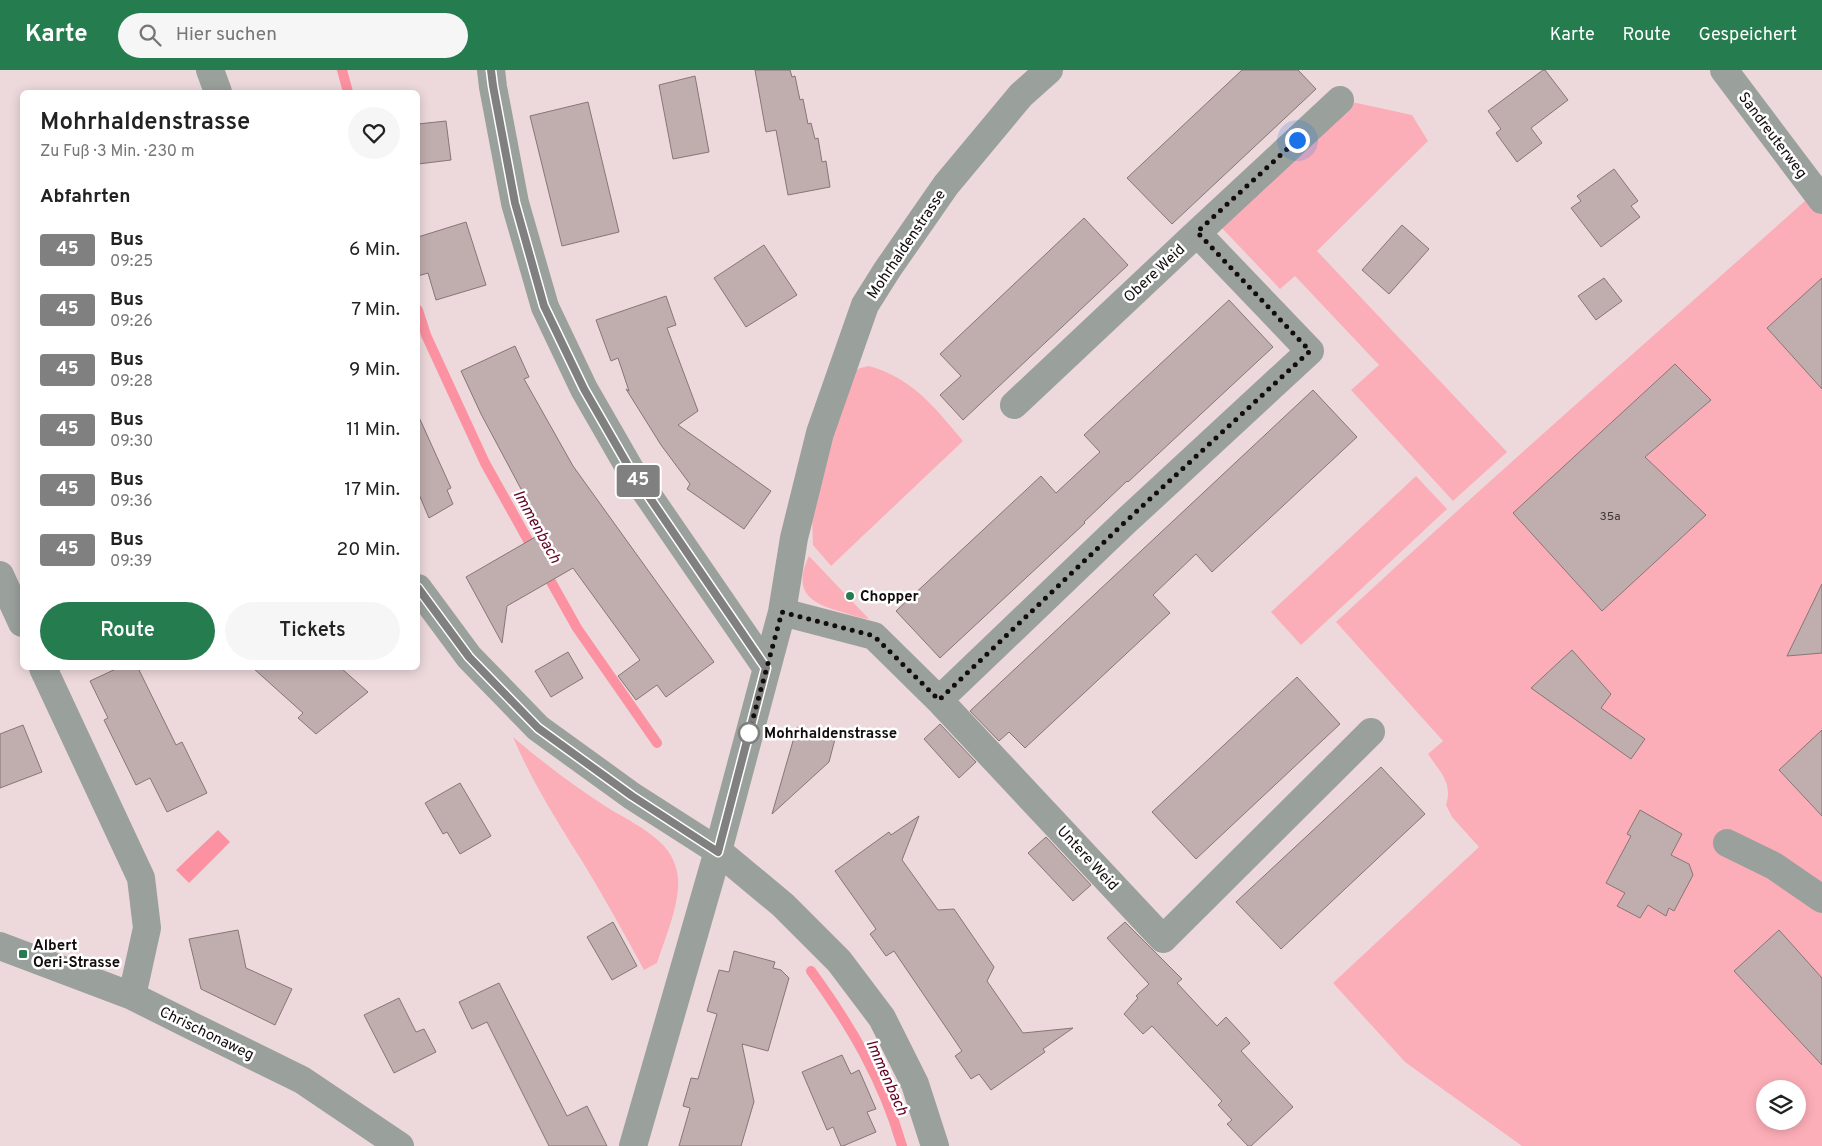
<!DOCTYPE html>
<html lang="de">
<head>
<meta charset="utf-8">
<style>
  :root { --surface:#fff; --page:#f6f6f6; --text:#222; --muted:#767676; --accent:#257c4f }
  body { margin:0; font-family:Overpass,sans-serif; background:var(--page); color:var(--text); height:100vh; display:flex; flex-direction:column; font-size:19px; white-space:nowrap }
  * { box-sizing:border-box; margin:0 }
  p { font-size:16px; color:var(--muted) }
  .icon { flex:none; width:28px; height:28px; fill:none; stroke:currentColor; stroke-width:2; stroke-linecap:round; stroke-linejoin:round }
  .map { position:relative; flex:1; overflow:hidden }
  .details { position:absolute; left:20px; top:20px; width:400px; height:580px; display:flex; flex-direction:column; background:var(--surface); border-radius:8px; box-shadow:0 2px 12px #0003 }
  .details>* { flex:none }
  .badge { padding:0 10px; border-radius:4px; font-size:18px; line-height:32px }
  .buttons { position:absolute; left:1756px; top:1010px; display:grid; gap:10px }
  .buttons a { display:grid; place-items:center; width:50px; height:50px; border-radius:50%; background:var(--surface); box-shadow:0 2px 12px #0003; font-size:25px }
  .you { position:absolute; width:25px; height:25px; margin:-12px; border:4px solid #fff; border-radius:50%; background:#1a73e8; box-shadow:0 0 0 8px #1a73e833 }
  .map>.badge { position:absolute; translate:-50% -50%; box-shadow:0 0 0 2px #fff }
  h2 { padding:0 20px; font-size:19px; line-height:45px }
  .round { display:grid; place-items:center; flex:none; width:52px; height:52px; border-radius:26px; background:var(--page) }
  .headline { display:flex; align-items:center; justify-content:space-between; height:85px; padding:0 20px }
  h1 { font-size:24px; font-weight:600; line-height:38px }
  .action { display:flex; gap:10px; margin-top:auto; padding:10px 20px }
  .action a { flex:1; height:58px; border-radius:30px; background:var(--accent); color:#fff; font-size:20px; font-weight:600; line-height:58px; text-align:center }
  .action a+a { background:var(--page); color:var(--text) }
  ul { padding:0; list-style:none }
  li { display:flex; align-items:center; gap:15px; height:60px; padding:0 20px }
  li div { flex:1 }
  li b { display:block; font-size:19px }
  li em { font-style:normal }
  li .badge { min-width:55px; font-weight:700; text-align:center }
  header { display:flex; align-items:center; gap:30px; box-sizing:border-box; height:70px; padding:0 25px; background:var(--accent); color:#fff }
  header strong { font-size:24px }
  nav { display:flex; gap:28px; margin-inline-start:auto; font-size:18px }
  .search { width:350px; height:45px; background:var(--page); display:flex; align-items:center; gap:12px; box-sizing:border-box; padding:0 18px; border-radius:28px; color:var(--muted); font-size:19px }
  .map>svg:first-child { display:block }
</style>
</head>
<body>
<header>
<strong>Karte</strong>
<div class="search"><svg class="icon" aria-label="search" viewBox="0 0 24 24"><circle cx="10" cy="10" r="6"/><path d="M15 15l6 6"/></svg>Hier suchen</div>
<nav><a>Karte</a><a>Route</a><a>Gespeichert</a></nav>
</header>
<div class="map">
<svg width="1822" height="1076" viewBox="0 0 1822 1076">
  <rect width="100%" height="100%" fill="#edd9db"/>
  <path fill="#fcaeb8" fill-rule="evenodd" d="M 1352,32 L 1412,45 L 1428,71 L 1317,181 L 1507,382 L 1453,431 L 1351,320 L 1379,295 L 1295,206 L 1280,219 L 1220,156 Z
    M 1815,122 L 1822,130 L 1822,1076 L 1522,1076 L 1405,992 L 1333,913 L 1479,777 L 1452,747 L 1446,735 C 1453,713 1440,702 1428,684 L 1443,671 L 1336,552 C 1493,406 1655,265 1815,122 ZM 1765,1019 L 1798,1019 L 1798,1051 L 1765,1051 Z
    M 869,296 C 914,309 935,338 963,371 L 831,496 L 813,475 L 812,445 L 823,397 L 854,302 L 860,298 Z
    M 1416,406 L 1447,439 L 1301,575 L 1271,542 Z
    M 809,486 L 869,549 C 859,548 851,545 842,542 C 810,533 792,522 809,486 Z
    M 513,667 C 542,692 573,715 605,736 C 624,748 646,758 662,774 C 671,783 677,795 678,808 C 680,834 665,868 657,893 L 644,900 C 624,863 604,827 582,791 C 557,751 531,710 513,667 Z"/>
  <path fill="#fc91a1" d="M 218,760 L 230,772 L 189,813 L 176,800 Z"/>
  <g fill="none" stroke-linecap="round" stroke-linejoin="round">
    <path stroke="#fc91a1" stroke-width="10" d="M 342,0 L 348,22
      M 418,240 L 426,265 L 485,393 L 534,481
      M 545,501 L 577,558 L 657,673
      M 811,901 C 851,956 883,1010 902,1076"/>
  </g>
  <path fill="#c0adae" stroke="#877577" d="M 755,0 L 790,0 L 792,7 L 795,6 L 800,30 L 803,29 L 808,54 L 811,53 L 815,69 L 818,68 L 822,92 L 826,91 L 830,117 L 788,125 L 776,60 L 766,62 Z
    M 1242,0 L 1298,0 L 1316,19 L 1172,154 L 1127,108 Z
    M 1543,0 L 1545,0 L 1568,30 L 1531,58 L 1542,73 L 1517,92 L 1496,63 L 1501,59 L 1488,41 Z
    M 695,6 L 709,82 L 673,89 L 659,15 Z
    M 588,32 L 619,162 L 562,176 L 530,46 Z
    M 446,51 L 451,90 L 418,94 L 418,54 Z
    M 1614,99 L 1638,131 L 1631,136 L 1640,147 L 1601,177 L 1571,138 L 1581,131 L 1577,126 Z
    M 1084,148 L 1128,195 L 963,350 L 940,325 L 961,306 L 940,284 Z
    M 466,152 L 486,215 L 436,230 L 428,203 L 418,206 L 418,167 Z
    M 1402,155 L 1429,179 L 1389,224 L 1362,200 Z
    M 764,175 L 797,225 L 746,257 L 714,208 Z
    M 1604,208 L 1622,231 L 1596,250 L 1578,226 Z
    M 1822,208 L 1822,319 L 1767,258 Z
    M 666,226 L 676,255 L 667,258 L 698,341 L 678,355 L 771,421 L 744,459 L 687,419 L 690,414 L 661,375 L 626,319 L 629,321 L 618,288 L 611,291 L 596,250 Z
    M 1229,230 L 1273,277 L 1128,412 L 1127,411 L 1084,452 L 1085,453 L 940,588 L 896,541 L 1041,406 L 1056,423 L 1100,382 L 1084,365 Z
    M 515,276 L 529,307 L 524,309 L 573,396 L 714,592 L 666,627 L 657,615 L 636,630 L 618,606 L 640,590 L 573,498 L 507,536 L 502,573 L 466,507 L 544,462 L 481,344 L 461,301 Z
    M 1675,294 L 1711,330 L 1645,387 L 1706,445 L 1602,541 L 1513,443 Z
    M 1313,320 L 1357,367 L 1212,502 L 1196,484 L 1153,525 L 1170,543 L 1025,678 L 1009,662 L 999,671 L 970,641 Z
    M 418,345 L 451,418 L 447,420 L 453,434 L 429,448 L 418,422 Z
    M 1822,514 L 1822,583 L 1787,586 Z
    M 1572,580 L 1611,624 L 1601,638 L 1645,669 L 1631,689 L 1531,618 Z
    M 568,582 L 583,608 L 551,627 L 535,601 Z
    M 118,598 L 138,598 L 176,675 L 182,672 L 207,723 L 167,742 L 150,708 L 136,715 L 104,650 L 108,648 L 90,611 Z
    M 253,598 L 341,598 L 368,622 L 316,664 L 298,648 L 303,643 Z
    M 1297,607 L 1340,654 L 1196,789 L 1152,742 Z
    M 940,654 L 976,692 L 959,708 L 924,669 Z
    M 23,655 L 42,702 L 0,718 L 0,664 Z
    M 797,657 L 835,669 L 829,692 L 772,744 Z
    M 1822,660 L 1822,746 L 1779,700 Z
    M 1381,697 L 1425,744 L 1281,879 L 1236,832 Z
    M 460,713 L 491,766 L 460,784 L 447,762 L 443,764 L 425,733 Z
    M 1640,740 L 1682,764 L 1671,785 L 1689,794 L 1693,805 L 1674,841 L 1669,838 L 1666,846 L 1648,835 L 1640,848 L 1617,836 L 1625,823 L 1606,813 L 1631,766 L 1627,764 Z
    M 919,746 L 902,790 L 938,840 L 954,839 L 994,897 L 987,911 L 1023,963 L 1073,958 L 1043,979 L 1045,982 L 991,1020 L 979,1004 L 971,1009 L 955,986 L 962,981 L 894,881 L 886,886 L 870,864 L 876,859 L 835,801 L 889,762 L 891,765 Z
    M 1046,767 L 1091,815 L 1073,831 L 1028,783 Z
    M 613,852 L 637,896 L 612,910 L 587,867 Z
    M 1125,852 L 1182,909 L 1177,913 L 1217,956 L 1226,947 L 1250,973 L 1241,981 L 1293,1037 L 1251,1076 L 1248,1076 L 1227,1054 L 1232,1050 L 1218,1035 L 1222,1031 L 1152,956 L 1143,964 L 1124,944 L 1138,928 L 1136,926 L 1149,914 L 1107,868 Z
    M 238,860 L 246,898 L 292,919 L 275,955 L 201,919 L 189,869 Z
    M 1779,860 L 1822,908 L 1822,995 L 1734,901 Z
    M 734,881 L 775,892 L 773,898 L 781,900 L 789,908 L 768,981 L 742,974 L 754,1032 L 753,1035 L 741,1076 L 679,1076 L 690,1038 L 683,1036 L 691,1008 L 698,1009 L 717,944 L 707,941 L 719,900 L 729,902 Z
    M 499,913 L 567,1046 L 587,1036 L 607,1076 L 549,1076 L 487,952 L 472,959 L 459,932 Z
    M 399,928 L 416,962 L 424,959 L 436,982 L 394,1003 L 364,945 Z
    M 842,985 L 851,1004 L 859,1000 L 876,1039 L 867,1042 L 876,1062 L 843,1076 L 841,1076 L 833,1057 L 827,1060 L 802,1002 Z"/>
  <g fill="none" stroke-linecap="round" stroke-linejoin="round">
    <path stroke="#9aa09c" stroke-width="28" d="M 210,0 L 218,22
      M 491,0 L 493,17 L 515,133 L 545,237 L 584,319 L 630,399 L 766,597
      M 1724,0 L 1822,130
      M 1197,163 L 1340,30
      M 0,505 L 22,553
      M 418,518 L 469,587 L 538,658 L 632,726 L 718,781 L 783,835 L 839,891 L 882,948 L 915,1014 L 935,1076
      M 782,542 L 874,566 L 939,630 L 1163,869 L 1371,662
      M 43,598 L 141,808 L 147,858 L 132,926
      M 939,630 L 1124,453 L 1310,281 L 1197,163 L 1014,335
      M 1727,773 L 1774,796 L 1822,829
      M 0,876 L 132,926 L 192,956 L 302,1010 L 400,1076
      M 633,1076 L 718,781 L 782,542 L 794,468 L 820,363 L 865,235 L 887,200 L 946,115 L 1021,25 L 1049,0"/>
  </g>
  <g fill="none" stroke-linecap="round" stroke-linejoin="round">
    <g stroke="#fff" stroke-width="11">
      <path id="line" d="M 418,518 L 469,587 L 538,658 L 632,726 L 718,782 L 766,598 L 630,399 L 584,319 L 544,236 L 515,133 L 493,16 L 491,0"/>
    </g>
    <use href="#line" stroke="#808080" stroke-width="8"/>
    <path stroke="#120c0d" stroke-width="5" stroke-dasharray="0 9" d="M 749,663 L 782,542 L 874,566 L 939,630 L 1124,453 L 1310,281 L 1197,162 L 1297,70"/>
  </g>
  <g fill="#257c4f" stroke="#fff" stroke-width="2">
    <circle cx="850" cy="526" r="5"/>
    <rect x="18" y="879" width="10" height="10" rx="2.5"/>
  </g>
  <circle fill="#fff" stroke="#808080" stroke-width="2.5" cx="749" cy="663" r="10"/>
  <g text-anchor="middle" stroke-width="5" stroke-linejoin="round" paint-order="stroke">
    <g font-size="12" fill="#3e3435">
      <text x="1610" y="450">35a</text>
    </g>
    <g font-size="15" fill="#120c0d" stroke="#fff">
      <text transform="translate(1773 65) rotate(53)" y="5">Sandreuterweg</text>
      <text transform="translate(906 174) rotate(-56)" y="5">Mohrhaldenstrasse</text>
      <text transform="translate(1154 203) rotate(-43)" y="5">Obere Weid</text>
      <text transform="translate(1088 788) rotate(47)" y="5">Untere Weid</text>
      <text transform="translate(207 963) rotate(26)" y="5">Chrischonaweg</text>
    </g>
    <g font-size="15" font-weight="bold" fill="#120c0d" stroke="#fff" text-anchor="start">
      <text x="860" y="531">Chopper</text>
      <text x="33" y="880">Albert<tspan x="33" dy="17">Oeri-Strasse</tspan></text>
    </g>
    <g font-size="15" font-weight="bold" fill="#120c0d" stroke="#fff" text-anchor="start">
      <text x="764" y="668">Mohrhaldenstrasse</text>
    </g>
    <g font-size="16" font-style="italic" fill="#650224" stroke="#fff">
      <text transform="translate(538 456) rotate(61)" y="6">Immenbach</text>
      <text transform="translate(888 1007) rotate(66)" y="6">Immenbach</text>
    </g>
  </g>
</svg>
<div class="buttons">
<a><svg class="icon" aria-label="layers" viewBox="0 0 24 24"><path d="M12 4l9 5-9 5-9-5zM3 14l9 5 9-5"/></svg></a>
</div>
<div class="you" style="left:1297px;top:70px"></div>
<b class="badge" style="left:638px;top:411px;background:#808080;color:#fff">45</b>
<section class="details">
<div class="headline"><div><h1>Mohrhaldenstrasse</h1><p>Zu Fuß · 3 Min. · 230 m</p></div><a class="round"><svg class="icon" aria-label="heart" viewBox="0 0 24 24"><path d="M12 20l-8-8c-3-5 5-10 8-4 3-6 11-1 8 4z"/></svg></a></div>
<h2>Abfahrten</h2>
<ul>
<li><span class="badge" style="background:#808080;color:#fff">45</span><div><b>Bus</b><p>09:25</p></div><em>6 Min.</em></li>
<li><span class="badge" style="background:#808080;color:#fff">45</span><div><b>Bus</b><p>09:26</p></div><em>7 Min.</em></li>
<li><span class="badge" style="background:#808080;color:#fff">45</span><div><b>Bus</b><p>09:28</p></div><em>9 Min.</em></li>
<li><span class="badge" style="background:#808080;color:#fff">45</span><div><b>Bus</b><p>09:30</p></div><em>11 Min.</em></li>
<li><span class="badge" style="background:#808080;color:#fff">45</span><div><b>Bus</b><p>09:36</p></div><em>17 Min.</em></li>
<li><span class="badge" style="background:#808080;color:#fff">45</span><div><b>Bus</b><p>09:39</p></div><em>20 Min.</em></li>
</ul>
<div class="action"><a>Route</a><a>Tickets</a></div>
</section>
</div>
</body>
</html>
